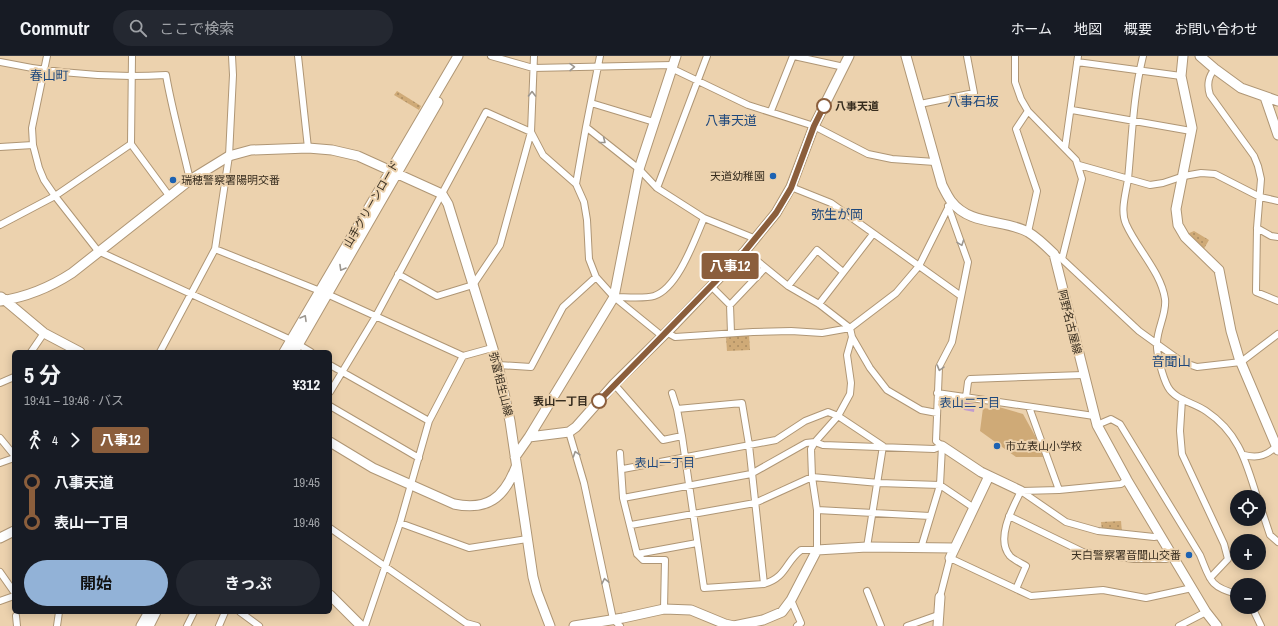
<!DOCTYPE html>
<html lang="ja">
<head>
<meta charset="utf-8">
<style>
  :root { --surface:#171b24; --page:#242831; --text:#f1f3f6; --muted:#9ea1a6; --line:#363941; --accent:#92b2d7 }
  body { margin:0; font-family:"Archivo Narrow","Noto Sans JP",sans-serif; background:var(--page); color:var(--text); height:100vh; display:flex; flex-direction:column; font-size:15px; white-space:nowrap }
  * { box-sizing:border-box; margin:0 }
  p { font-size:13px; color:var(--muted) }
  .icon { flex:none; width:22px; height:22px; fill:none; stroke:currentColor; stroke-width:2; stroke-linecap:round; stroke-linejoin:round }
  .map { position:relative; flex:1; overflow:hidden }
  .details { position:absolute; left:12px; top:294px; width:320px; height:264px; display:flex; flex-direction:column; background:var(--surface); border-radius:6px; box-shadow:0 2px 10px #0003 }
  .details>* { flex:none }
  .badge { padding:0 8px; border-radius:3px; font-size:14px; line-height:26px }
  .fabs { position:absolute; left:1230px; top:434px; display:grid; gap:8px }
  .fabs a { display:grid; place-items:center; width:36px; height:36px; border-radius:50%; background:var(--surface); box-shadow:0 2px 10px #0003; font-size:20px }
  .map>.badge { position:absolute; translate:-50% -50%; box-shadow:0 0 0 2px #fff }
  .legs { display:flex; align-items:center; gap:6px; height:44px; padding:0 12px; font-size:13px }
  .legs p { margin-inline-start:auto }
  .head { display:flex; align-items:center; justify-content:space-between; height:68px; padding:0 12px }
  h1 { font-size:22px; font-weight:700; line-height:30px }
  .action { display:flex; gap:8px; margin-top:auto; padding:8px 12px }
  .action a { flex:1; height:46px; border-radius:24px; background:var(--accent); color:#111; font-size:16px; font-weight:700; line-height:46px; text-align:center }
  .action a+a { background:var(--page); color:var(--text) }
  ul { padding:0 12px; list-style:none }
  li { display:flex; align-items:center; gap:14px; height:40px; font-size:15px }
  li i { display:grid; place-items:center; width:6px; height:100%; margin:0 5px; background:currentColor }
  li i::after { content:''; width:10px; height:10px; margin:-5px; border:3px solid; border-radius:50%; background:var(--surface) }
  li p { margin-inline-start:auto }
  li:first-child i { background:linear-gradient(#0000 50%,currentColor 0) }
  li:last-child i { background:linear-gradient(currentColor 50%,#0000 0) }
  header { display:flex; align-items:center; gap:24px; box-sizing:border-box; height:56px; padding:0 20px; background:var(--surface); border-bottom:1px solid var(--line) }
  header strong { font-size:19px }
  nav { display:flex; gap:22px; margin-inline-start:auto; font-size:14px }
  .search { width:280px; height:36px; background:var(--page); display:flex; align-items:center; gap:10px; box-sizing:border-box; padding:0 14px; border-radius:22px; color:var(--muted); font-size:15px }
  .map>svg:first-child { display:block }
</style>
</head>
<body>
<header>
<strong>Commutr</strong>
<div class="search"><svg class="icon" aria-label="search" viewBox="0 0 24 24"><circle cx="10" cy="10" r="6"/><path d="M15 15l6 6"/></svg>ここで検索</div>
<nav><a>ホーム</a><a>地図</a><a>概要</a><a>お問い合わせ</a></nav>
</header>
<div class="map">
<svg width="1278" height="570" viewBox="0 0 1278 570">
  <defs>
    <pattern id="green-dots" width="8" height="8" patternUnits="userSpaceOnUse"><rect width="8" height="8" fill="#cfaa77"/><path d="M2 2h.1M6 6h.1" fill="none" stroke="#a98b61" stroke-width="1.8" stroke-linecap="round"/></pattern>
    <pattern id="water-rules" width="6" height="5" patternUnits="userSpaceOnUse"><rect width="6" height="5" fill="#c09dd0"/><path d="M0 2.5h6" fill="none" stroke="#9d80a8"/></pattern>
  </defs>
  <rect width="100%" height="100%" fill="#ecd2ae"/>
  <path fill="url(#green-dots)" d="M 397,35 L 421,50 L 419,54 L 394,39 Z
    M 1194,175 L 1209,184 L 1202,196 L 1187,178 Z
    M 749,279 L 750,294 L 727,295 L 726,281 Z
    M 1121,465 L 1122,476 L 1102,474 L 1101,466 Z"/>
  <path fill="#cfaa77" d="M 992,349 L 1023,358 L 1039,387 L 1043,401 L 1016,401 L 980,375 L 983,352 L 991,353 Z"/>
  <path fill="url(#water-rules)" d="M 955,345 L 975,348 L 974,356 L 954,352 Z"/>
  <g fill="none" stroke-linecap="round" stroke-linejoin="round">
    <g stroke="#af9675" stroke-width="8">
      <path id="street" d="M 47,0 L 32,72 L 33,89 L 39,112 L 44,124 L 55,140 L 98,195 L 291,284 L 311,296
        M 132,0 L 131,88 L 170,141
        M 298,0 L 308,92
        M 491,0 L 533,12 L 672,9
        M 600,0 L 586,71 L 639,113 L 657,132 L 704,162 L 756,183
        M 794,0 L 844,11
        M 1015,0 L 1015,26 L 1021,43 L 1028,55 L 1076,104 L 1082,123 L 1062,203
        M 1143,0 C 1133,41 1132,82 1128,123 C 1126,137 1120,155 1126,168 C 1137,193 1161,216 1165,243 C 1167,257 1157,273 1157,287 C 1156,297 1163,322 1168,331 C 1175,344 1195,347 1206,355 C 1239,377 1246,406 1257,441
        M 0,6 C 55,18 110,22 166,19 C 172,54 182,88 190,124
        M 1077,6 L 1181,20
        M 671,12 L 748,49 L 814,70 L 868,98 L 892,103 L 935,106
        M 1215,13 C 1208,20 1207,30 1210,39 L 1254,100 L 1258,110 L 1261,123 L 1257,172 L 1256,236 L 1278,245
        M 591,47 L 654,66
        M 920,48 L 974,37 L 967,0
        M 1072,54 L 1191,75
        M 771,55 L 793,0
        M 0,91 L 33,89
        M 1065,92 L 1078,0
        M 1079,109 L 1150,129 L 1163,127 L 1184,120 L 1201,117 L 1215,118 L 1260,141 L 1278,145
        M 576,128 L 586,71
        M 791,131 L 831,147 L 961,240
        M 657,132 L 707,0
        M 0,169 L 55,140 L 131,88
        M 1257,172 L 1271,180 L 1278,181
        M 1028,176 L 1037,135 L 1016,73 L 1028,55
        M 215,193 L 320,235
        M 745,195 L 788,230 L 819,248 L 850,272 L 852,281 L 870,312 L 887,334 L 921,354 L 937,357
        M 1054,198 L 1062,203 L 1139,275 L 1182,306 L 1197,311 L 1241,306 L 1278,278
        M 398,218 L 437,240 L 473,229 L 500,189 L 531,76 L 534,0
        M 711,230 L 730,249 L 731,277
        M 788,230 L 817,194 L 843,216
        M 327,238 L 463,300 L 492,292
        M 614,241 C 624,241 645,243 654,240 C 678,232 694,185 704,162
        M 819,248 L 873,178
        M 730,249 L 765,212
        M 666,276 L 675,281 L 753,276 L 791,275 L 822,277 L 850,272 L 896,237 L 919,210 L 949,150
        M 31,296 L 44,277
        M 160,296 L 215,193 L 229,100 L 233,19 L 232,0
        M 330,309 L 429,365
        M 498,309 L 531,311 L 563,251 L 596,221
        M 0,327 L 14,321
        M 614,328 L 663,384 L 682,380
        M 330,336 L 376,260 L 486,56 L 531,76 L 543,99 L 576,128 L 584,146 L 587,164 L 589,203 L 596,221 L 614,241 L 662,280
        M 672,337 L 677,353 L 682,380 L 704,532 L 764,528 C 787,521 785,506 801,494 L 817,494 L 817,454 L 812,421 L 811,393 L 815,386 L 838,360 L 850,338 L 851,327 L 847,299 L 852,281
        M 937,337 L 1094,360
        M 966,341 L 968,326 L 970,323 L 1083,319
        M 1182,343 L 1180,375 L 1182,398 L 1224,488 L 1228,503 L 1210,522
        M 330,350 L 419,402
        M 1029,351 L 1059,434
        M 677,353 L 742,347 L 749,389 L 764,528
        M 1097,369 L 1111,363 L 1120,368 L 1200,499 C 1210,523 1209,531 1237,538
        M 569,376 L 584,427 L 613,563 L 620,570
        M 0,382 L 14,399
        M 620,397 L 623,442 L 637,498 L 643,504 L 665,504 L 664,553
        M 1244,399 C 1259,403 1267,399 1278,389
        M 0,407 L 14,402
        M 623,413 L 776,384 L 805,365 L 828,356 L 838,360 L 883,390 L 867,491
        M 1021,435 L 1066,466 L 1098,475 L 1154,481 L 1160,480
        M 1021,435 L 1059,434 L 1121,428 L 1127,424
        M 623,442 L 751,418 L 806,387 L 815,386 L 823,389 L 934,393 L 942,390
        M 1259,446 L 1270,479 L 1278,486
        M 817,454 L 930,460
        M 1009,460 L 1083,496 L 1134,503 L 1166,503 L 1173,501
        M 400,467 L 469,492 L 527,483
        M 631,469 L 755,447 L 812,421 L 879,427 L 940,429 L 974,452
        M 330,472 L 466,567 L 477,570
        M 921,492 L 940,429 L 942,390 L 936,385 L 939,311 L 952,286 L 968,206 L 948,150
        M 637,498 L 697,487
        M 0,516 L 14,536
        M 1016,533 L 1026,510 C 1021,507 1014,504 1010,500 C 995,483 1013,451 1021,435
        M 867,535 L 881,570
        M 940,541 L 950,502 L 1031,540 L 1103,534 L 1146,542 L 1192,532
        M 791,544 L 801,567 L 797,570
        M 0,545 L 14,540
        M 1252,551 L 1261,570
        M 240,556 L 259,570
        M 16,560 L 17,570
        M 57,570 L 59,556
        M 187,570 L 194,556
        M 219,570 L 225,556
        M 365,570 L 400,467 L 429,365 L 463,300
        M 907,570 L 938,559
        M 1179,570 L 1206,556"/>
    </g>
    <g stroke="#af9675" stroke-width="11">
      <path id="secondary" d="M 906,0 L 942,129 C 945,135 948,141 951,145 C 970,170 1004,163 1028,176 C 1038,182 1046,190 1054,198 L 1097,369 L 1127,424 L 1206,556 L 1217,570
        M 1183,0 L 1181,20 L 1192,72 L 1176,153 L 1178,169 L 1185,181 L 1219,214 L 1231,275 L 1239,302 L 1278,394
        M 1200,0 L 1215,13 L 1241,32 L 1278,45
        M 1265,41 L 1278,79
        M 1,241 L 44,277 L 80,296
        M 0,245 C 27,241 49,232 72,217 L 190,124 L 229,100 L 251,94 L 308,92 L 332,94 L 358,100 L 442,138 L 448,148 L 498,309 L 510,365 L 533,521 L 537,536 L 550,570
        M 284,296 L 458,0
        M 294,296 L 438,46
        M 529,381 L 614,241 L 639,113 L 676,0
        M 330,386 L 373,412 L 454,448 C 487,455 504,442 516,411
        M 942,390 L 981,416 L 1021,435
        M 515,401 L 529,381 L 569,376 L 576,371 L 614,328 L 675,268 L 745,195 L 776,157 L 791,131 L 814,70 L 849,0
        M 0,482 L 14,475
        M 950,502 L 989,420
        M 330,539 L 361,570
        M 141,570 L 149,556
        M 149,570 L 156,556
        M 574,570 L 623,562 L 664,553 L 691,554 L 725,568 L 734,570 L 763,564 L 782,556 L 791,544 L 817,494 L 867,491 L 954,492
        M 938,570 L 940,541"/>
    </g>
    <use href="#street" stroke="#fff" stroke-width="6"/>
    <use href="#secondary" stroke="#fff" stroke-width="9"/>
  </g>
  <defs><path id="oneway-chevron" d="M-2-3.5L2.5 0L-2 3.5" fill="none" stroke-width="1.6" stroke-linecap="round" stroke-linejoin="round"/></defs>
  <g stroke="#9b968f">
    <use href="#oneway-chevron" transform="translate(572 11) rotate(-1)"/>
    <use href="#oneway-chevron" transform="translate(532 38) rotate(-89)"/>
    <use href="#oneway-chevron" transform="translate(603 85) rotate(38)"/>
    <use href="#oneway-chevron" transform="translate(961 187) rotate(70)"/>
    <use href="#oneway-chevron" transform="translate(342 212) rotate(120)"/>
    <use href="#oneway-chevron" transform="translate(304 262) rotate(-60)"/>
    <use href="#oneway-chevron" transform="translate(940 312) rotate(106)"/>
    <use href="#oneway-chevron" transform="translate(576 398) rotate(-108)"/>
    <use href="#oneway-chevron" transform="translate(605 525) rotate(-102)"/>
  </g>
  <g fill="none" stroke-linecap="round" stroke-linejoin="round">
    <g stroke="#fff" stroke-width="9">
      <path id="line-1" d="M 599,345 L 745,195 L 776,157 L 791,132 L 814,70 L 824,50"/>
    </g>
    <use href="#line-1" stroke="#8b5e3c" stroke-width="6"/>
  </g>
  <g fill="#fff" stroke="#8b5e3c" stroke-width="2">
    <circle cx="824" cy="50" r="7"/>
    <circle cx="599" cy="345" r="7"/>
  </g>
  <g fill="#1d62b2" stroke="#ecd2ae" stroke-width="1.5">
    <circle cx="773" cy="120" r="4"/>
    <circle cx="173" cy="124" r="4"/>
    <circle cx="997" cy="390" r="4"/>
    <circle cx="1189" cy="499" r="4"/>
  </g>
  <g text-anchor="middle" stroke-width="4" stroke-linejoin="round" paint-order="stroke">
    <g font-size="11" font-weight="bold" fill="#372d1f" stroke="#ecd2ae" text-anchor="start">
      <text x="835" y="54">八事天道</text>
      <text x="588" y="349" text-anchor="end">表山一丁目</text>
    </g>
    <g font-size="11" fill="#372d1f" stroke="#ecd2ae" text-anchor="end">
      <text x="765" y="124">天道幼稚園</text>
      <text x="181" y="128" text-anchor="start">瑞穂警察署陽明交番</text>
      <text x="1005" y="394" text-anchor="start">市立表山小学校</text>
      <text x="1181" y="503">天白警察署音聞山交番</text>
    </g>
    <g font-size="11" fill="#372d1f" stroke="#ecd2ae">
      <text transform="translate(371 148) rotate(-60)" y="4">山手グリーンロード</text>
      <text transform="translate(1070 266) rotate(76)" y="4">阿野名古屋線</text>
      <text transform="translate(501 328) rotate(76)" y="4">弥富相生山線</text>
    </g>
    <g font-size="12" fill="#1d477c" stroke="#ecd2ae">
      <text x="970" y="351">表山二丁目</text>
      <text x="665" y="411">表山一丁目</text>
    </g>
    <g font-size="13" fill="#1d477c" stroke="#ecd2ae">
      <text x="49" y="24">春山町</text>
      <text x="973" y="50">八事石坂</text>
      <text x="731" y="69">八事天道</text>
      <text x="837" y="163">弥生が岡</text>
      <text x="1171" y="310">音聞山</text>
    </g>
  </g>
</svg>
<div class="fabs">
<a><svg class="icon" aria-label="locate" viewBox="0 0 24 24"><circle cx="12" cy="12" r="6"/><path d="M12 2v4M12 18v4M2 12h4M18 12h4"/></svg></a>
<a>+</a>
<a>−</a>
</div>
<b class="badge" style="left:730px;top:210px;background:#8b5e3c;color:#fff">八事12</b>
<section class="details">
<div class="head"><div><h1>5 分</h1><p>19:41 – 19:46 · バス</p></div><b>¥312</b></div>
<div class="legs"><svg class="icon" aria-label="walk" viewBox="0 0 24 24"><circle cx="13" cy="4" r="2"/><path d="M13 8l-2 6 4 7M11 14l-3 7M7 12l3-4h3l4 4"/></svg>4<svg class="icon" aria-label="forward" viewBox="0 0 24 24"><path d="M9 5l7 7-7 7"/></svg><b class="badge" style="background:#8b5e3c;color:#fff">八事12</b></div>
<ul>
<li><i style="color:#8b5e3c"></i><b>八事天道</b><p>19:45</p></li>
<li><i style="color:#8b5e3c"></i><b>表山一丁目</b><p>19:46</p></li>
</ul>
<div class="action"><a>開始</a><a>きっぷ</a></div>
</section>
</div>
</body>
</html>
